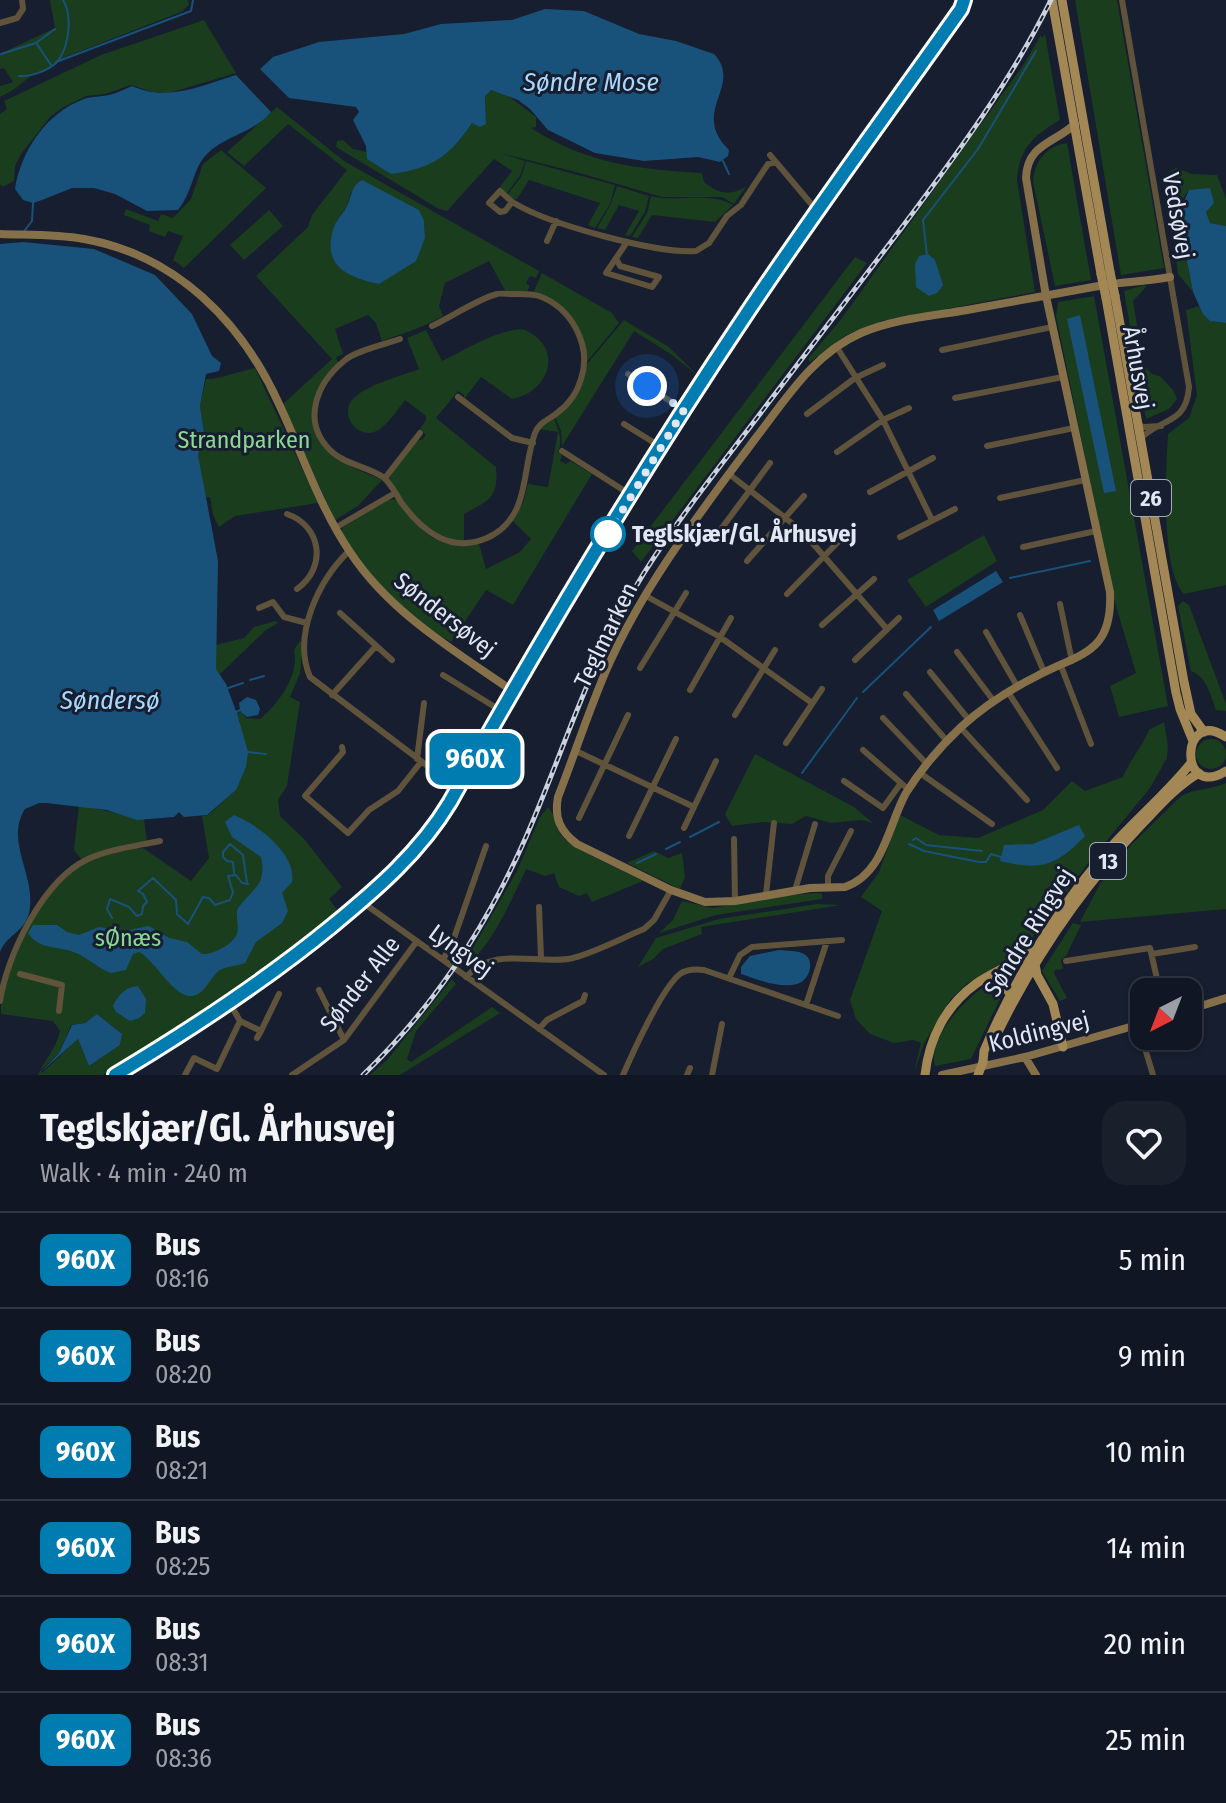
<!DOCTYPE html>
<html lang="en">
<head>
<meta charset="utf-8">
<style>
  :root { --surface:#101623; --page:#191f2b; --text:#f1f3f6; --muted:#9c9fa6; --line:#303541 }
  body { margin:0; font-family:"Fira Sans Condensed",sans-serif; background:var(--page); color:var(--text); height:100vh; display:flex; flex-direction:column; font-size:30px; white-space:nowrap }
  * { box-sizing:border-box; margin:0 }
  p { font-size:26px; color:var(--muted) }
  .icon { flex:none; width:44px; height:44px; fill:none; stroke:currentColor; stroke-width:2; stroke-linecap:round; stroke-linejoin:round }
  .map { position:relative; height:1075px; overflow:hidden }
  .drawer { display:flex; flex-direction:column; background:var(--surface); flex:1 }
  .drawer>* { flex:none }
  .badge { padding:0 16px; border-radius:12px; font-size:28px; line-height:52px }
  .needle { width:52px; rotate:222deg }
  .buttons { position:absolute; left:1130px; top:978px; display:grid; gap:16px }
  .buttons a { display:grid; place-items:center; width:72px; height:72px; border-radius:16px; background:var(--surface); box-shadow:0 2px 6px #0004,0 0 0 2px var(--line); font-size:40px }
  .you { position:absolute; width:40px; height:40px; margin:-20px; border:6px solid #fff; border-radius:50%; background:#1a73e8; box-shadow:0 0 0 12px #1a73e833 }
  .map>.badge { position:absolute; translate:-50% -50%; box-shadow:0 0 0 4px #fff }
  .round { display:grid; place-items:center; flex:none; width:84px; height:84px; border-radius:24px; background:var(--page) }
  .summary { display:flex; align-items:center; justify-content:space-between; height:136px; padding:0 40px }
  h1 { font-size:38px; font-weight:700; line-height:60px }
  ul { padding:0; list-style:none }
  li { display:flex; align-items:center; gap:24px; height:96px; padding:0 40px; border-top:2px solid var(--line) }
  li div { flex:1 }
  li b { display:block; font-size:30px }
  li em { font-style:normal }
  li .badge { min-width:88px; font-weight:700; text-align:center }
  .map>svg:first-child { display:block }
</style>
</head>
<body>
<div class="map">
<svg width="1226" height="1075" viewBox="0 0 1226 1075">
  <rect width="100%" height="100%" fill="#161e2f"/>
  <path fill="#1a3d1e" fill-rule="evenodd" d="M 50,0 L 188,0 L 189,5 L 181,12 L 60,59 C 53,70 37,71 27,79 C 18,86 11,92 0,97 L 0,86 L 13,82 L 4,68 L 0,69 L 0,54 L 55,28 Z
    M 1075,0 L 1117,0 L 1164,268 L 1121,275 Z
    M 204,20 L 236,73 L 169,93 L 153,92 L 131,85 L 105,94 L 86,96 L 62,108 L 51,116 L 21,154 L 15,166 L 14,181 L 3,187 L 0,184 L 0,114 L 7,109 L 4,101 L 101,55 Z
    M 1045,34 L 1060,120 C 1033,136 1019,148 1017,181 L 1035,292 L 882,321 L 846,335 L 810,362 L 808,359 L 842,318 L 1024,64 L 1041,35 L 1042,38 Z
    M 489,90 L 506,94 L 536,117 L 536,127 L 531,128 C 588,164 636,169 702,173 L 704,182 C 719,194 729,196 746,187 L 734,204 L 722,197 L 662,197 L 576,172 L 500,153 L 525,161 L 520,176 L 506,194 L 499,188 L 512,171 L 494,159 L 447,211 L 439,209 L 336,147 L 337,141 L 343,140 L 353,149 L 367,152 L 368,159 L 391,174 C 429,169 452,155 472,123 L 486,124 L 485,96 Z
    M 277,107 L 344,161 L 539,271 L 536,278 L 530,276 L 526,283 L 530,286 L 527,292 L 506,292 L 489,261 L 445,283 L 439,306 L 443,316 C 423,327 405,333 382,341 L 376,323 L 368,315 L 335,329 L 343,354 L 336,357 L 339,365 C 299,396 310,438 347,464 C 357,471 371,474 382,480 L 358,506 L 335,520 L 282,405 L 332,359 L 256,276 L 308,227 L 312,215 L 347,170 L 288,124 L 244,166 L 227,152 ZM 351,192 L 424,221 L 425,238 L 336,222 L 347,206 Z
    M 1067,143 L 1091,280 L 1055,286 L 1033,182 C 1034,162 1046,146 1067,143 Z
    M 221,150 L 266,188 L 184,268 L 173,260 L 183,236 L 168,231 L 165,237 L 149,231 L 150,225 L 124,215 L 126,209 L 158,221 L 161,214 L 173,218 L 191,199 L 203,164 Z
    M 526,161 L 615,185 L 610,204 L 595,228 L 588,225 L 600,203 L 529,180 L 517,199 L 512,199 L 507,195 L 521,177 Z
    M 1176,168 L 1192,174 L 1217,175 L 1226,199 L 1226,226 L 1210,223 L 1206,212 L 1189,190 L 1182,200 L 1178,215 L 1193,292 L 1178,274 L 1171,213 L 1165,186 L 1168,173 Z
    M 617,186 L 649,196 L 645,212 L 630,236 L 625,235 L 639,211 L 619,205 L 605,230 L 597,228 L 610,206 Z
    M 651,196 C 677,203 709,191 733,205 L 715,222 L 652,215 L 638,238 L 632,237 L 647,213 Z
    M 269,210 L 283,226 L 244,260 L 230,245 Z
    M 855,257 L 867,263 L 641,562 L 632,551 Z
    M 542,273 L 612,313 L 619,323 L 586,363 L 570,316 L 533,293 Z
    M 1144,285 L 1146,287 L 1133,301 L 1144,366 L 1152,374 L 1160,376 L 1173,390 L 1177,399 L 1169,409 L 1146,419 L 1124,291 Z
    M 1094,296 L 1168,706 L 1119,717 L 1110,686 L 1136,673 L 1116,606 L 1056,316 L 1058,302 Z
    M 1199,306 L 1210,321 L 1226,323 L 1226,585 L 1184,594 C 1160,569 1166,469 1168,434 L 1189,418 L 1197,395 L 1186,310 Z
    M 624,320 L 669,347 L 697,375 L 672,355 L 634,331 L 562,446 L 561,431 L 555,417 L 564,411 L 586,365 Z
    M 522,329 C 565,345 551,392 512,399 L 481,377 L 464,399 L 464,395 L 458,391 L 436,418 L 496,467 C 499,499 488,501 464,514 L 464,541 C 422,535 410,511 389,478 L 417,440 L 422,440 L 426,435 L 420,429 L 426,420 L 426,416 L 405,400 C 398,409 390,422 380,429 C 359,444 336,413 355,397 C 371,383 399,377 419,369 L 407,338 L 426,330 L 442,361 C 467,349 494,331 522,329 Z
    M 255,368 L 318,503 L 235,516 L 219,527 L 213,515 L 210,497 L 205,498 L 198,455 L 204,433 L 200,406 L 206,379 L 213,379 Z
    M 554,419 C 559,429 563,443 558,452 L 562,456 L 560,461 L 566,464 L 570,461 L 592,474 L 513,605 L 486,590 L 451,642 C 404,616 369,577 341,532 L 343,527 L 389,500 L 396,499 C 429,536 423,544 479,544 L 486,569 L 520,552 L 531,539 L 513,521 L 523,503 L 528,484 L 548,487 L 558,432 L 539,429 Z
    M 984,535 L 997,561 L 926,607 L 907,580 Z
    M 1183,601 L 1189,605 L 1226,704 L 1226,711 L 1216,710 C 1210,694 1207,677 1191,671 L 1178,606 Z
    M 275,621 L 278,623 L 266,630 L 220,674 L 216,670 L 216,645 L 244,638 L 254,627 Z
    M 300,641 L 303,642 L 300,673 L 290,697 L 300,702 L 287,786 L 278,800 L 280,816 L 304,839 L 342,887 L 329,899 L 338,911 L 246,982 L 103,1075 L 38,1075 C 45,1059 56,1049 60,1031 L 53,1021 L 1,1014 C 0,964 44,884 88,860 C 103,853 127,849 143,848 L 191,881 L 209,858 L 202,816 L 208,815 L 236,790 L 240,722 L 237,713 L 242,712 L 246,718 L 260,719 C 278,704 300,675 294,650 ZM 97,1014 L 122,1034 L 120,1045 L 89,1066 L 78,1039 L 42,1073 L 41,1070 L 59,1053 L 71,1025 L 85,1023 Z
    M 1164,722 L 1168,746 L 1167,758 L 1150,788 L 1086,866 L 1028,943 L 1015,955 L 966,984 L 951,999 L 924,1043 L 914,1073 L 921,1043 L 913,1040 L 894,1043 L 870,1034 L 856,1019 L 850,1000 L 882,911 L 861,897 L 879,872 L 900,815 L 939,835 L 978,838 L 1043,810 L 1072,781 L 1085,791 L 1123,777 C 1130,760 1142,747 1149,730 Z
    M1196 754a15 15 0 1 1 30 0a15 15 0 1 1-30 0Z
    M 755,754 L 854,807 L 873,823 L 862,820 L 831,823 L 806,816 L 792,824 L 763,822 L 732,826 L 725,814 Z
    M 1226,783 L 1226,909 L 1080,922 L 1100,884 L 1131,845 L 1181,796 C 1196,788 1211,790 1226,783 Z
    M 79,805 L 144,819 L 147,842 L 82,860 L 74,850 Z
    M 548,807 C 556,815 554,826 561,835 C 573,850 623,870 643,881 L 592,902 L 587,893 L 579,896 L 559,887 L 554,873 L 545,876 L 526,869 C 514,895 491,948 467,964 L 465,962 L 517,871 L 540,817 Z
    M 654,851 L 668,858 L 682,853 L 685,877 L 680,889 L 627,863 Z
    M 817,893 L 822,894 L 822,899 L 716,915 L 659,933 L 673,920 L 682,901 L 713,908 L 779,896 Z
    M 817,904 L 841,905 L 701,927 L 702,934 L 663,949 L 653,959 L 638,967 L 656,938 L 719,919 Z
    M 1073,923 L 1081,925 L 1066,956 L 1061,960 L 1063,969 L 1055,970 L 1054,973 L 1067,998 L 1060,1001 L 1042,971 Z
    M 452,979 L 456,984 L 416,1031 L 407,1059 L 411,1062 L 492,1007 L 500,1013 L 400,1075 L 370,1075 L 388,1059 Z
    M 991,983 L 999,988 L 1002,995 L 971,1059 L 935,1066 C 927,1038 967,995 991,983 Z"/>
  <path fill="#18527b" d="M 545,9 L 584,11 L 639,34 L 676,41 L 714,54 C 744,86 689,111 729,150 L 728,156 L 720,162 L 698,157 L 644,161 L 595,153 L 548,130 L 530,109 L 518,100 L 491,90 L 485,96 L 486,124 L 480,127 L 472,123 C 450,156 432,169 391,174 L 367,159 L 366,146 L 353,120 L 359,112 L 356,107 L 289,98 L 260,69 L 273,57 L 319,42 L 404,34 L 441,24 L 512,20 Z
    M 236,75 L 271,112 C 254,133 224,136 207,154 C 193,167 193,192 178,210 L 147,211 L 115,194 L 94,188 L 72,188 L 42,200 L 33,203 L 23,200 L 15,189 C 21,151 46,113 84,99 C 92,96 101,97 109,95 C 117,93 125,89 132,86 C 168,102 200,86 236,75 Z
    M 362,180 L 419,210 L 424,221 L 425,238 L 416,261 L 379,284 C 347,277 321,266 334,227 C 337,218 344,213 347,206 C 352,195 351,186 362,180 Z
    M 1210,188 L 1214,203 L 1206,212 L 1210,223 L 1226,226 L 1226,323 L 1210,321 L 1203,314 L 1193,292 L 1178,215 L 1189,190 Z
    M 23,242 L 94,249 L 155,275 L 192,314 L 212,356 L 221,363 L 219,371 L 206,374 L 200,406 L 204,433 L 198,455 L 218,561 L 216,669 L 226,684 L 236,711 L 240,709 L 239,703 L 247,697 L 256,700 L 260,709 L 258,715 L 247,717 L 240,711 L 237,713 L 248,752 L 246,767 L 236,790 L 207,815 L 184,817 L 179,812 L 174,817 L 137,820 L 107,810 L 46,803 L 39,803 L 25,809 C 5,840 34,873 30,907 C 28,932 7,933 0,952 L 0,244 Z
    M 928,254 L 935,260 L 943,285 L 937,293 L 929,296 L 916,287 L 915,264 L 919,256 Z
    M 1080,315 L 1116,491 L 1104,493 L 1067,319 Z
    M 996,571 L 1003,582 L 939,621 L 933,610 Z
    M 234,815 C 257,824 297,854 292,882 L 282,893 L 288,911 L 282,923 L 256,942 L 245,963 C 237,966 227,966 220,970 C 211,976 208,988 198,994 C 177,1006 159,963 139,952 L 133,954 L 126,970 L 111,973 C 98,968 88,958 76,953 C 58,945 40,951 28,933 L 33,925 L 57,925 L 67,932 L 79,935 L 99,927 L 124,931 L 149,926 L 169,938 L 187,942 L 202,954 C 212,955 230,946 236,936 C 240,930 236,918 237,910 C 252,887 267,888 261,857 L 232,837 L 225,822 Z
    M 1079,825 L 1085,836 C 1056,866 1041,871 1000,861 L 1004,845 L 1033,844 Z
    M 779,950 C 787,951 797,950 804,954 C 816,961 809,981 797,984 C 779,989 757,979 741,974 L 741,967 L 750,956 Z
    M 138,986 L 146,999 L 145,1013 L 139,1018 L 130,1021 L 116,1012 L 113,1006 C 118,995 126,987 138,986 Z
    M 97,1014 L 122,1034 L 120,1045 L 89,1066 L 78,1039 L 40,1073 L 59,1053 L 72,1025 L 85,1023 Z"/>
  <g fill="none" stroke-linecap="round" stroke-linejoin="round">
    <path stroke="#18527b" stroke-width="2" d="M 37,44 L 51,65
      M 1,54 L 36,43 L 55,29
      M 56,62 L 191,11 L 193,0
      M 19,76 C 29,77 48,71 56,63 C 69,49 73,16 63,0
      M 723,161 L 729,174
      M 25,230 L 32,221 L 33,203
      M 927,255 L 923,220 L 978,149 L 1036,51
      M 1010,578 L 1090,561
      M 250,680 L 264,676
      M 228,688 L 243,683
      M 863,692 L 931,627
      M 248,752 L 266,754
      M 802,773 L 857,698
      M 690,837 L 719,822
      M 913,840 L 916,838 L 926,845 L 982,851
      M 909,844 L 924,851 L 979,862 L 986,862 L 991,854 L 1001,857
      M 666,849 L 680,842
      M 637,863 L 656,854
      M 234,873 L 233,862 L 227,861 L 223,857 L 223,852 L 230,844 L 243,855 L 247,883
      M 112,918 L 107,909 L 110,899 L 129,907 L 137,916 L 142,914 L 143,906 L 147,902 L 143,894 L 138,891 L 153,878 L 176,900 L 177,914 L 188,924 L 203,897 L 209,898 L 215,905 L 230,900 L 233,892 L 228,876 L 236,875 L 242,883 L 248,884"/>
    <path stroke="#60533b" stroke-width="6" d="M 1122,0 L 1189,387 C 1186,426 1161,417 1140,439
      M 0,23 L 17,18 L 23,9 L 22,0
      M 770,155 L 818,212
      M 512,202 L 505,211 L 500,212 L 489,203 L 500,191 C 505,195 509,200 514,203 C 548,224 657,254 696,251 L 709,243 L 727,216 L 741,205 L 768,164 L 776,162
      M 547,241 L 556,221
      M 617,260 L 620,266 L 659,277 L 652,287 L 606,273 L 627,242
      M 400,339 C 386,344 354,351 344,361 C 317,383 301,421 330,450 C 345,465 367,466 383,477 C 390,482 396,494 401,502 C 421,530 450,554 487,538 C 531,518 521,471 535,433 C 539,422 549,420 557,413 C 568,405 577,393 581,379 C 592,346 572,308 539,296 C 529,293 519,294 509,294 C 507,294 498,293 497,294 C 480,298 449,318 432,326
      M 836,346 L 883,420 L 932,520
      M 942,350 L 1052,327
      M 628,374 L 684,410
      M 458,397 L 512,438 L 533,443
      M 955,398 L 1063,377
      M 807,414 L 855,378 L 883,365
      M 624,424 L 661,447
      M 1138,424 L 1143,427 L 1161,426
      M 987,446 L 1074,428
      M 562,451 L 631,495
      M 837,452 L 883,420 L 909,408
      M 729,474 L 802,531 L 887,629
      M 385,478 L 420,433
      M 870,492 L 933,458
      M 1000,498 L 1085,480
      M 287,514 C 322,526 327,568 297,589
      M 335,528 L 395,493
      M 900,537 L 955,509
      M 713,540 L 770,463
      M 1023,547 L 1096,531
      M 349,551 C 319,580 292,635 310,677 L 458,789
      M 747,561 L 804,496
      M 787,594 L 841,539
      M 646,596 L 720,637 L 812,703
      M 1060,604 L 1072,661
      M 259,608 L 273,602 L 284,617 L 307,623
      M 340,613 L 392,660
      M 1020,615 L 1044,672
      M 822,625 L 874,579
      M 986,632 L 1017,686
      M 957,652 L 993,700
      M 855,660 L 899,618
      M 1061,666 L 1091,744
      M 640,668 L 686,593
      M 930,672 L 969,720
      M 443,675 L 503,712
      M 690,690 L 731,618
      M 1008,692 L 1057,768
      M 906,694 L 947,741
      M 332,695 L 376,646
      M 735,715 L 775,650
      M 883,718 L 927,764
      M 961,728 L 1027,800
      M 786,743 L 822,689
      M 342,747 L 343,752 L 305,796 L 348,833 L 369,810 L 398,791 L 421,762
      M 863,750 L 909,790
      M 576,751 L 694,807
      M 417,759 L 424,703
      M 920,773 L 992,824
      M 844,781 L 883,808 L 901,783
      M 579,818 L 628,715
      M 684,828 L 716,761
      M 629,836 L 676,739
      M 734,839 L 735,901
      M 828,887 L 828,876 L 851,831
      M 795,890 L 815,824
      M 766,894 L 774,823
      M 362,902 L 604,1075
      M 539,907 L 541,958
      M 1152,954 L 1195,947
      M 443,960 L 454,938 L 486,846
      M 1066,961 L 1150,948 L 1160,992
      M 20,974 L 62,985 L 59,1011
      M 466,977 C 495,946 532,964 568,959 C 588,956 624,937 644,929 L 654,920 L 671,890
      M 729,978 L 740,955 L 752,947 L 842,940
      M 319,990 L 344,1040
      M 0,1001 C 7,955 43,880 88,859 C 109,849 137,846 160,841
      M 229,1002 L 240,1021 L 261,1031 L 257,1038
      M 806,1005 L 827,941
      M 1138,1025 L 1153,1075
      M 539,1029 L 547,1020 L 583,1001 L 585,995
      M 261,1031 L 279,994
      M 185,1075 L 194,1058 L 217,1069 L 240,1021
      M 292,1075 L 344,1040 L 417,941
      M 623,1075 C 633,1052 662,988 680,974 C 687,969 696,969 704,970 L 838,1016
      M 687,1075 L 690,1068
      M 712,1075 L 722,1024"/>
    <path stroke="#867049" stroke-width="8" d="M 1075,124 C 1055,143 1027,144 1026,178 L 1046,296 L 1110,592 C 1113,654 1080,653 1037,676 C 1009,690 984,706 961,727 C 940,747 921,769 906,793 C 888,825 884,874 845,887 L 810,888 L 735,901 L 705,902 L 671,890 L 577,844 C 560,831 554,818 558,797 C 574,756 588,713 605,673 C 642,587 700,513 755,439 C 786,399 813,354 861,333 C 894,319 932,316 967,310 C 1013,302 1058,293 1104,285 C 1126,282 1148,281 1170,277
      M 0,234 C 28,235 57,234 84,239 C 176,255 242,322 279,404 C 302,453 319,506 350,552 C 390,613 455,651 514,692
      M 1188,1010 L 1226,998
      M 1025,1057 L 1036,1075
      M 115,1075 C 232,1005 358,927 442,816 L 622,511 L 728,342 L 961,9 L 964,0
      M 942,1075 L 1025,1057 L 1144,1023"/>
    <path stroke="#a38754" stroke-width="9" d="M 1052,0 L 1101,274
      M 1062,0 L 1110,272
      M 1115,296 L 1184,682 L 1191,714 L 1204,732
      M 1106,298 L 1176,693 L 1180,709 L 1193,741
      M 1226,737 C 1180,706 1178,801 1226,771
      M 1035,964 L 1037,975 L 1053,1004 L 1063,1047
      M 988,978 L 1003,983 L 1010,994
      M 999,1030 C 1037,953 1085,884 1144,822 C 1161,804 1178,785 1199,773
      M 983,1062 L 984,1051 C 1015,978 1057,909 1110,848 C 1136,819 1167,793 1191,763
      M 925,1075 C 929,1038 946,1005 977,983 C 995,971 1015,964 1032,950"/>
    <g stroke="#cbd2de" stroke-width="5">
      <path id="rail" d="M 363,1075 C 433,1008 487,926 526,837 C 565,748 592,655 644,573 C 676,522 714,474 750,427 C 801,360 852,293 903,226 C 957,154 1011,81 1051,0"/>
    </g>
    <use href="#rail" stroke="#161e2f" stroke-width="2" stroke-dasharray="6" stroke-linecap="butt"/>
    <path stroke="#a38754" stroke-width="9" d="M 1110,272 L 1115,296
      M 1101,274 L 1106,298
      M 978,1075 L 983,1062"/>
  </g>
  <g fill="none" stroke-linecap="round" stroke-linejoin="round">
    <g stroke="#fff" stroke-width="18">
      <path id="line" d="M 115,1075 C 190,1030 265,981 332,926 C 377,889 420,852 450,802 C 542,637 640,473 745,316 C 814,212 889,111 961,9 L 964,0"/>
    </g>
    <use href="#line" stroke="#007cb0" stroke-width="12"/>
    <path stroke="#e1e7f3" stroke-width="8" stroke-dasharray="0 14.4" d="M 608,534 L 684,410 L 647,386"/>
  </g>
  <circle fill="#fff" stroke="#007cb0" stroke-width="4" cx="608" cy="534" r="16"/>
  <g text-anchor="middle" stroke-width="6" stroke-linejoin="round" paint-order="stroke">
    <g fill="#161e2f" stroke="#a4abb8" stroke-width="2">
      <rect x="1131" y="480" width="40" height="36" rx="6"/>
      <rect x="1090" y="843" width="36" height="36" rx="6"/>
    </g>
    <g font-size="22" font-weight="bold" fill="#e1e7f3">
      <text x="1151" y="506">26</text>
      <text x="1108" y="869">13</text>
    </g>
    <g font-size="24" fill="#e1e7f3" stroke="#161e2f">
      <text transform="translate(1178 216) rotate(80)" y="8">Vedsøvej</text>
      <text transform="translate(1138 368) rotate(80)" y="8">Århusvej</text>
      <text transform="translate(445 615) rotate(38)" y="8">Søndersøvej</text>
      <text transform="translate(606 635) rotate(-64)" y="8">Teglmarken</text>
      <text transform="translate(1029 932) rotate(-58)" y="8">Søndre Ringvej</text>
      <text transform="translate(461 951) rotate(36)" y="8">Lyngvej</text>
      <text transform="translate(360 984) rotate(-52)" y="8">Sønder Alle</text>
      <text transform="translate(1039 1032) rotate(-14)" y="8">Koldingvej</text>
    </g>
    <g font-size="24" fill="#8dd793" stroke="#161e2f">
      <text x="244" y="448">Strandparken</text>
      <text x="128" y="946">sØnæs</text>
    </g>
    <g font-size="24" font-weight="bold" fill="#e1e7f3" stroke="#161e2f" text-anchor="start">
      <text x="632" y="542">Teglskjær/Gl. Århusvej</text>
    </g>
    <g font-size="26" font-style="italic" fill="#a9d7fd" stroke="#161e2f">
      <text x="591" y="91">Søndre Mose</text>
      <text x="110" y="709">Søndersø</text>
    </g>
  </g>
</svg>
<div class="buttons">
<a><svg class="needle" viewBox="-14 -14 28 28"><path d="M0-13l5 13h-10z" fill="#e53935"/><path d="M0 13l5-13h-10z" fill="#9c9fa6"/></svg></a>
</div>
<div class="you" style="left:647px;top:386px"></div>
<b class="badge" style="left:475px;top:759px;background:#007cb0;color:#fff">960X</b>
</div>
<section class="drawer">
<div class="summary"><div><h1>Teglskjær/Gl. Århusvej</h1><p>Walk · 4 min · 240 m</p></div><a class="round"><svg class="icon" aria-label="heart" viewBox="0 0 24 24"><path d="M12 20l-8-8c-3-5 5-10 8-4 3-6 11-1 8 4z"/></svg></a></div>
<ul>
<li><span class="badge" style="background:#007cb0;color:#fff">960X</span><div><b>Bus</b><p>08:16</p></div><em>5 min</em></li>
<li><span class="badge" style="background:#007cb0;color:#fff">960X</span><div><b>Bus</b><p>08:20</p></div><em>9 min</em></li>
<li><span class="badge" style="background:#007cb0;color:#fff">960X</span><div><b>Bus</b><p>08:21</p></div><em>10 min</em></li>
<li><span class="badge" style="background:#007cb0;color:#fff">960X</span><div><b>Bus</b><p>08:25</p></div><em>14 min</em></li>
<li><span class="badge" style="background:#007cb0;color:#fff">960X</span><div><b>Bus</b><p>08:31</p></div><em>20 min</em></li>
<li><span class="badge" style="background:#007cb0;color:#fff">960X</span><div><b>Bus</b><p>08:36</p></div><em>25 min</em></li>
</ul>
</section>
</body>
</html>
